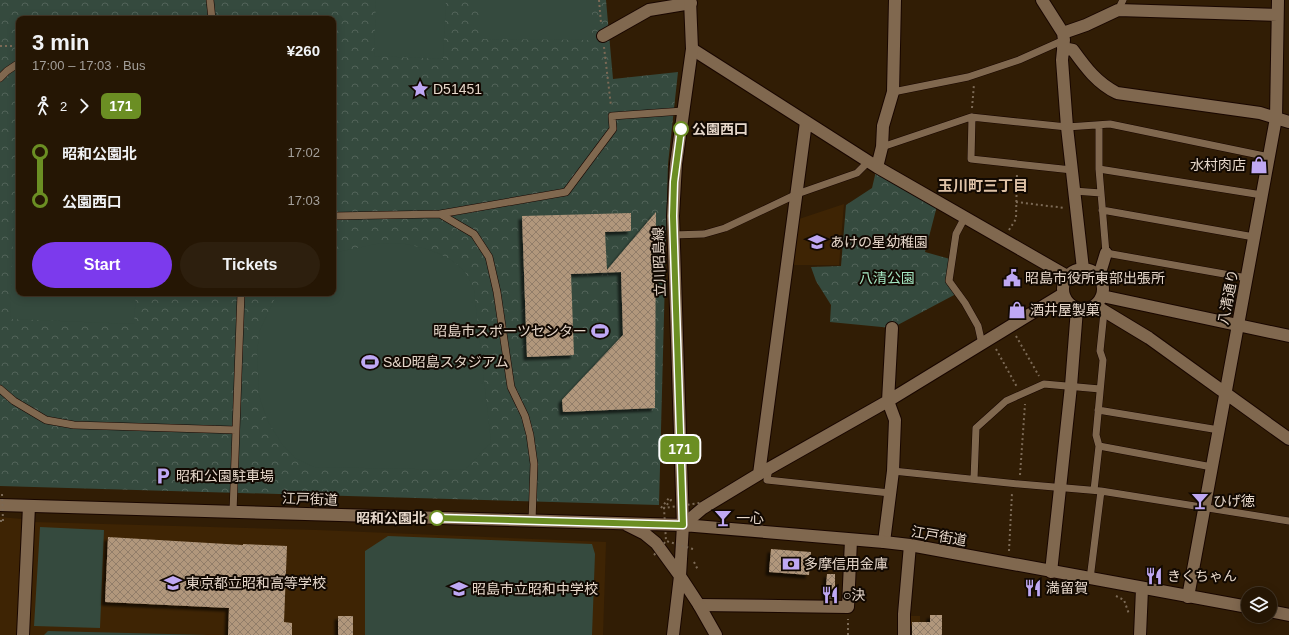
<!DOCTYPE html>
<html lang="en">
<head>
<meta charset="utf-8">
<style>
  :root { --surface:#251604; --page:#2d1f0e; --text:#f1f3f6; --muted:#a39f9a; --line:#423526; --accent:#7c3aed }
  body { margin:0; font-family:Arial,"Noto Sans JP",sans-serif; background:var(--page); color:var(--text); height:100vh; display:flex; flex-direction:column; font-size:15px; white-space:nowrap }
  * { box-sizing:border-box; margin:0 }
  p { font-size:13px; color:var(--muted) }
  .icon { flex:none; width:22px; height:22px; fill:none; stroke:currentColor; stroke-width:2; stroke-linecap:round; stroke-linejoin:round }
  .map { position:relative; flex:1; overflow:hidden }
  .side { position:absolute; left:16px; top:16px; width:320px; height:280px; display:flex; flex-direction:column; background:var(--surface); border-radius:8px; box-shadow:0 2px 10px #0003,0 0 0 1px var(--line) }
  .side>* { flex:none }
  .badge { padding:0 8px; border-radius:6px; font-size:14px; line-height:26px }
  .tools { position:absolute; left:1241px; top:587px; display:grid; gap:8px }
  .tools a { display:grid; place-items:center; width:36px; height:36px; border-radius:50%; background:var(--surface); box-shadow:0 2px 10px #0003,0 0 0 1px var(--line); font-size:20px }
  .map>.badge { position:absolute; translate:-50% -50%; box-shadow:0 0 0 2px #fff }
  .legs { display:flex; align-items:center; gap:6px; height:44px; padding:0 16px; font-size:13px }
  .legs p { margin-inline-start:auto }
  .head { display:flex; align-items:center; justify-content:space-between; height:68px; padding:0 16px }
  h1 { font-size:22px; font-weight:600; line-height:30px }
  .cta { display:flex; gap:8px; margin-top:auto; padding:8px 16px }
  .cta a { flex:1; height:46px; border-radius:24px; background:var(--accent); color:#fff; font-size:16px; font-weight:600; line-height:46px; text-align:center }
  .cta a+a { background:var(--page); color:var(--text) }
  ul { padding:0 16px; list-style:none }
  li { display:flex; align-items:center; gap:14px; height:48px; font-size:15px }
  li i { display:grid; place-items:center; width:6px; height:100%; margin:0 5px; background:currentColor }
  li i::after { content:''; width:10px; height:10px; margin:-5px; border:3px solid; border-radius:50%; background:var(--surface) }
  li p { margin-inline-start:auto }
  li:first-child i { background:linear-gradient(#0000 50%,currentColor 0) }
  li:last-child i { background:linear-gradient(currentColor 50%,#0000 0) }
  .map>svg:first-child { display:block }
</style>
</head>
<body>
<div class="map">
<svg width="1289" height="635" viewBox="0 0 1289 635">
  <defs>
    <pattern id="park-crowns" width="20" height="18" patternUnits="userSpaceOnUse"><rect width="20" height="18" fill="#354a3e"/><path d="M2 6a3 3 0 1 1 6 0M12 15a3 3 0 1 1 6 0" fill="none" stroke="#526359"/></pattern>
    <pattern id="building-cross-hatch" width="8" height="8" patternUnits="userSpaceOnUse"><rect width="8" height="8" fill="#b1977c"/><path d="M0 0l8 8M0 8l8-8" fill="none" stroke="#917d69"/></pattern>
    <filter id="shadow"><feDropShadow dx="-3.5" dy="3.5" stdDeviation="1" flood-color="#0009"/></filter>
  </defs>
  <rect width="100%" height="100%" fill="#311d05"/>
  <path fill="#3e2404" d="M 844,204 L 839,265 L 789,265 L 796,220 Z
    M 0,517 L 22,519 L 17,635 L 0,635 Z
    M 33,522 L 317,530 L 606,542 L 603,635 L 29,635 Z
    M 910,616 L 920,616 L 920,635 L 909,635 Z"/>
  <path fill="url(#park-crowns)" fill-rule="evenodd" d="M 0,0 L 606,0 L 613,79 L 678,72 L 668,164 L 659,505 L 0,486 ZM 19,19 L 333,19 L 333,293 L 19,293 Z
    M 876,171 L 937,206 L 925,252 L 950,259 L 949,281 L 956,294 L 892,328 L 830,322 L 831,305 L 816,281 L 811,267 L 841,266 L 846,205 L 872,188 Z"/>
  <path fill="#354a3e" d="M 376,0 L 446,0 L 443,59 L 374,56 Z
    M 481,0 L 592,0 L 592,40 L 481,39 Z
    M 17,140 L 19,140 L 19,293 L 136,293 L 134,324 L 10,319 Z
    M 400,243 C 422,247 447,253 463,270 C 468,275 471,283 474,290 L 491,442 L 465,470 L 314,467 L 295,458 L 282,444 L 267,420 L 259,395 L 257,351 L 260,330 L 276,296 L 279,293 L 333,293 L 333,253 L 376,244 Z
    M 40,527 L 104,530 L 100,628 L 34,626 Z
    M 388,536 L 592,544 L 595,554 L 592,635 L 365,635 L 365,551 Z
    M 48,631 L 209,635 L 44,635 Z"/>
  <path fill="url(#building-cross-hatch)" filter="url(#shadow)" d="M 656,212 L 655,408 L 563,412 L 562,400 L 623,335 L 621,272 L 571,274 L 574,355 L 527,357 L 522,216 L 631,213 L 631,231 L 605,232 L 607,270 Z
    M 108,537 L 243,545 L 243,544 L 287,546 L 284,622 L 292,623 L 292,635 L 228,635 L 229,608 L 105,602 Z
    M 771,549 L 811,552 L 809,575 L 769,572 Z
    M 827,574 L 835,574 L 835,599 L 825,599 Z
    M 930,615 L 942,615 L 942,635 L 912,635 L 912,622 L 930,622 Z
    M 338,616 L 353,616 L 353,635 L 338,635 Z"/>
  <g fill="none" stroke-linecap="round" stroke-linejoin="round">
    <g stroke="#180600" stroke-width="8">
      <path id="lane" d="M 210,0 L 212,19
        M 1118,10 L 1123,0
        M 0,78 L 7,71 L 19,63
        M 893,92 L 968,77 L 1019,60 L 1064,40
        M 972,117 L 971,159 L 1072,170
        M 1099,125 L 1099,169 L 1106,253 L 1247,278
        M 882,147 L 971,117 L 1067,127 L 1110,124 L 1269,157
        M 1099,169 L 1262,195
        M 1074,191 L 1101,193
        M 1102,210 L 1254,237
        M 440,214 L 566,192 L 613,129 L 612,116 L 683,111
        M 333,216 L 440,214 L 474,234 L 489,257 L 497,292 L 511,387 L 525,416 L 530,435 L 534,464 L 532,521
        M 965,217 L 956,234 L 949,281 L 965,303 L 978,326 L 982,344
        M 673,235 L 704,234 L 725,228 L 797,194 L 857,173 L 869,161
        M 0,389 L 14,401 L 46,420 L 74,425 L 236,430
        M 1098,410 L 1219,430
        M 1099,446 L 1212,467
        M 769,468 L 767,480 L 890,493
        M 893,471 L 1019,484 L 1101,491 L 1289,521
        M 974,479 L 976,428 L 1006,401 L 1044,384 L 1100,389
        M 1094,490 L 1099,446 L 1096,435 L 1103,360 L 1100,351 L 1104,312
        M 233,512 L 241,293
        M 1090,579 L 1101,491"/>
    </g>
    <g stroke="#180600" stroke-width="14">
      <path id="street" d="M 1042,0 L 1063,33 L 1064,40 L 1062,60 L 1067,127 L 1083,269
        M 1063,33 L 1086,25 L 1118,10 L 1277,15
        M 603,36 L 649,10 L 691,3
        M 1063,48 L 1073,50 C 1086,68 1097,83 1117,93 L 1260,113 L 1289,122
        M 692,49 L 877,167 L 1067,276
        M 877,167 L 882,147 L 883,126 L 893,92 L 895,0
        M1063 289a20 20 0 1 1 40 0a20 20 0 1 1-40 0Z
        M 1099,276 L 1106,253
        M 1102,296 L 1289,336
        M 1096,306 L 1149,338 L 1289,439
        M 759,474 L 806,122
        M 683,525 L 703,508 L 759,474 L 888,401 L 1063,294
        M 884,542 L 893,471 L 895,420 L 888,401 L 892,328
        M 1051,572 L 1071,386 L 1077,309
        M 1188,597 L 1276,118 L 1278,0
        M 699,605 L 848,607 L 851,540
        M 23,635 L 29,506
        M 904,635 L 904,614 L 910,545"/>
    </g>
    <g stroke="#180600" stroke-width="14">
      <path id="secondary" d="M 0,505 L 683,525 L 884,542 L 910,545 L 1248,607
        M 627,525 L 645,534 L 656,543 L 680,576 L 699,605 L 716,635
        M 1270,611 L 1289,615
        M 673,635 L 680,576 L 683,525 L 673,216 L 676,164 L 692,49 L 690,0
        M 1140,635 L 1142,589"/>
    </g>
    <path stroke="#7c6a56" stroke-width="2" stroke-dasharray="2 3" stroke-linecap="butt" d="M 599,0 L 601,23
      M 0,46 L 19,46
      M 604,47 L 611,106
      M 972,108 L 974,84
      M 1016,202 L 1065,208
      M 1009,230 L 1016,219 L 1017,172
      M 1016,336 L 1039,376
      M 996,349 L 1017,387
      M 1020,475 L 1025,404
      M 661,508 L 669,498 L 671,500 L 664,508
      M 0,521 L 3,521
      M 1009,551 L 1012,493
      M 694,562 L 698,570
      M 1116,596 L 1124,600 L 1129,614
      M 848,635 L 848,619"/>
    <use href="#lane" stroke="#80684f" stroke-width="7"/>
    <use href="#street" stroke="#80684f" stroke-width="12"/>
    <use href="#secondary" stroke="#80684f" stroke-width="12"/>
    <path stroke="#7c6a56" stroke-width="2" stroke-dasharray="2 3" stroke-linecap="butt" d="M 2,494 L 3,521
      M 693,549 L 666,541 L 664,508 L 700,503
      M 654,555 L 666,541"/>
  </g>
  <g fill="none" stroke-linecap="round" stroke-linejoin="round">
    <g stroke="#fff" stroke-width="9">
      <path id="line-1" d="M 437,518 L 683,525 L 673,216 L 674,182 L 681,129"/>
    </g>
    <use href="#line-1" stroke="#6b8e23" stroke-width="6"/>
  </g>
  <defs>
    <g id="sight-bare" transform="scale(1.38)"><path d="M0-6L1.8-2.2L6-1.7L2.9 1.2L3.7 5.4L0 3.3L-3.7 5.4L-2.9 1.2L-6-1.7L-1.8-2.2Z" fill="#bfa8f4" stroke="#120902" stroke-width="2.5" paint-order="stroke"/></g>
    <g id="shop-bare" transform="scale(1.38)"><path d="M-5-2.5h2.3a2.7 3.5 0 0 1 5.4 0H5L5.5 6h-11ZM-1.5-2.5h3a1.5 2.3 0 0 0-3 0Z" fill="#bfa8f4" stroke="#120902" stroke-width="2.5" paint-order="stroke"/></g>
    <g id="school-bare" transform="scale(1.38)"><path d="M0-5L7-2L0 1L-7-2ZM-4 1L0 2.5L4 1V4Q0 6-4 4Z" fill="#bfa8f4" stroke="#120902" stroke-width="2.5" paint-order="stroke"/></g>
    <g id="civic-bare" transform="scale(1.38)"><path d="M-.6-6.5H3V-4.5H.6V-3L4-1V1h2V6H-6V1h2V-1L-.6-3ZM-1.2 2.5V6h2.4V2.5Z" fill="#bfa8f4" stroke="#120902" stroke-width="2.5" paint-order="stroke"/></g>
    <g id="stadium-bare" transform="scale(1.38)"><path d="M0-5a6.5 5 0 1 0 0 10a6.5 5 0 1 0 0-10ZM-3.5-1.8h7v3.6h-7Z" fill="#bfa8f4" stroke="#120902" stroke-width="2.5" paint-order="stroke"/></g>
    <g id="parking-bare" transform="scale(1.38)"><path d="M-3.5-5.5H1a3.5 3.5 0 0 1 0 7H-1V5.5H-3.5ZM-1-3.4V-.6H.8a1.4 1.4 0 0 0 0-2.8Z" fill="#bfa8f4" stroke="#120902" stroke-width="2.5" paint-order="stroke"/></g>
    <g id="bar-bare" transform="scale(1.38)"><path d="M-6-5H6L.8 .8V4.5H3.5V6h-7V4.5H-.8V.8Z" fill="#bfa8f4" stroke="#120902" stroke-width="2.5" paint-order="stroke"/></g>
    <g id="bank-bare" transform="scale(1.38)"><path d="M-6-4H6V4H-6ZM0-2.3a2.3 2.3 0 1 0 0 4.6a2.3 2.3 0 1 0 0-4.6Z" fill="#bfa8f4" stroke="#120902" stroke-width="2.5" paint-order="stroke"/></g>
    <g id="restaurant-bare" transform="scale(1.38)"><path d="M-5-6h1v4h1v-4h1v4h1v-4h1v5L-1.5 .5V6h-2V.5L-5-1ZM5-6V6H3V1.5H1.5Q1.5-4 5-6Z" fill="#bfa8f4" stroke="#120902" stroke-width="2.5" paint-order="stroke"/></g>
  </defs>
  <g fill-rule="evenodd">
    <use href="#sight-bare" x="420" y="89"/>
    <use href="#shop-bare" x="1259" y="165"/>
    <use href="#school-bare" x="817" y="242"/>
    <use href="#civic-bare" x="1012" y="278"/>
    <use href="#shop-bare" x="1017" y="310"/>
    <use href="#stadium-bare" x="600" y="331"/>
    <use href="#stadium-bare" x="370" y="362"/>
    <use href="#parking-bare" x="163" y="476"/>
    <use href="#bar-bare" x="1200" y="501"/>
    <use href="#bar-bare" x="723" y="518"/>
    <use href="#bank-bare" x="791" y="564"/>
    <use href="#restaurant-bare" x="1154" y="576"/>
    <use href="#school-bare" x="173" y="583"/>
    <use href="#restaurant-bare" x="1033" y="588"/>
    <use href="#school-bare" x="459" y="589"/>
    <use href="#restaurant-bare" x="830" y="595"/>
  </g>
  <g fill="#fff" stroke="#6b8e23" stroke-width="2">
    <circle cx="681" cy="129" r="7"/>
    <circle cx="437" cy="518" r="7"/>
  </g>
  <g text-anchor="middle" stroke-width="4" stroke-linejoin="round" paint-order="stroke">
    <g font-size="14" fill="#e6d7ca" stroke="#120902" text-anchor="start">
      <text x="433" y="94">D51451</text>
      <text x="1246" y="170" text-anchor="end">水村肉店</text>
      <text x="830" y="247">あけの星幼稚園</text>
      <text x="1025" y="283">昭島市役所東部出張所</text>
      <text x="1030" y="315">酒井屋製菓</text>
      <text x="587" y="336" text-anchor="end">昭島市スポーツセンター</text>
      <text x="383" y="367">S&amp;D昭島スタジアム</text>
      <text x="176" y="481">昭和公園駐車場</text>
      <text x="1213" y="506">ひげ徳</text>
      <text x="736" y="523">一心</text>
      <text x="804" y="569">多摩信用金庫</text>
      <text x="1167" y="581">きくちゃん</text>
      <text x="186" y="588">東京都立昭和高等学校</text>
      <text x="1046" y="593">満留賀</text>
      <text x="472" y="594">昭島市立昭和中学校</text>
      <text x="843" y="600">○決</text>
    </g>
    <g font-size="14" font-weight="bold" fill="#e6d7ca" stroke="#120902" text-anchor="start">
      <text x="692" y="134">公園西口</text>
      <text x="426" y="523" text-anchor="end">昭和公園北</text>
    </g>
    <g font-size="14" fill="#e6d7ca" stroke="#120902">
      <text transform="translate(659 262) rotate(-92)" y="5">立川昭島線</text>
      <text transform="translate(1228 297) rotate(-79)" y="5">八清通り</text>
      <text transform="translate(310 499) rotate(2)" y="5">江戸街道</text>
      <text transform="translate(939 536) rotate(10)" y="5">江戸街道</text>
    </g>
    <g font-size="14" fill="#a4e7c2" stroke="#120902">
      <text x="887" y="283">八清公園</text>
    </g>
    <g font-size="15" font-weight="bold" fill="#dec2a7" stroke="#120902">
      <text x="983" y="191">玉川町三丁目</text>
    </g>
  </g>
</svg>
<div class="tools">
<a><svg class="icon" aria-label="layers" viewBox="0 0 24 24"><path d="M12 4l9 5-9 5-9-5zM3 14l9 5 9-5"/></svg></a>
</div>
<b class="badge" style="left:680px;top:449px;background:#6b8e23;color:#fff">171</b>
<section class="side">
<div class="head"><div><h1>3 min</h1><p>17:00 – 17:03 · Bus</p></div><b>¥260</b></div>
<div class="legs"><svg class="icon" aria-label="walk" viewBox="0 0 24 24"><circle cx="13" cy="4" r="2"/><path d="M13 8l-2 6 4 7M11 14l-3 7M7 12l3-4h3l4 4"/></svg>2<svg class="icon" aria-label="forward" viewBox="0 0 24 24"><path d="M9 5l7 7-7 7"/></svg><b class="badge" style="background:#6b8e23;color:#fff">171</b></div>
<ul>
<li><i style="color:#6b8e23"></i><b>昭和公園北</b><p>17:02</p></li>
<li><i style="color:#6b8e23"></i><b>公園西口</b><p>17:03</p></li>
</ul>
<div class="cta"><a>Start</a><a>Tickets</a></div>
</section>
</div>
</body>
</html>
